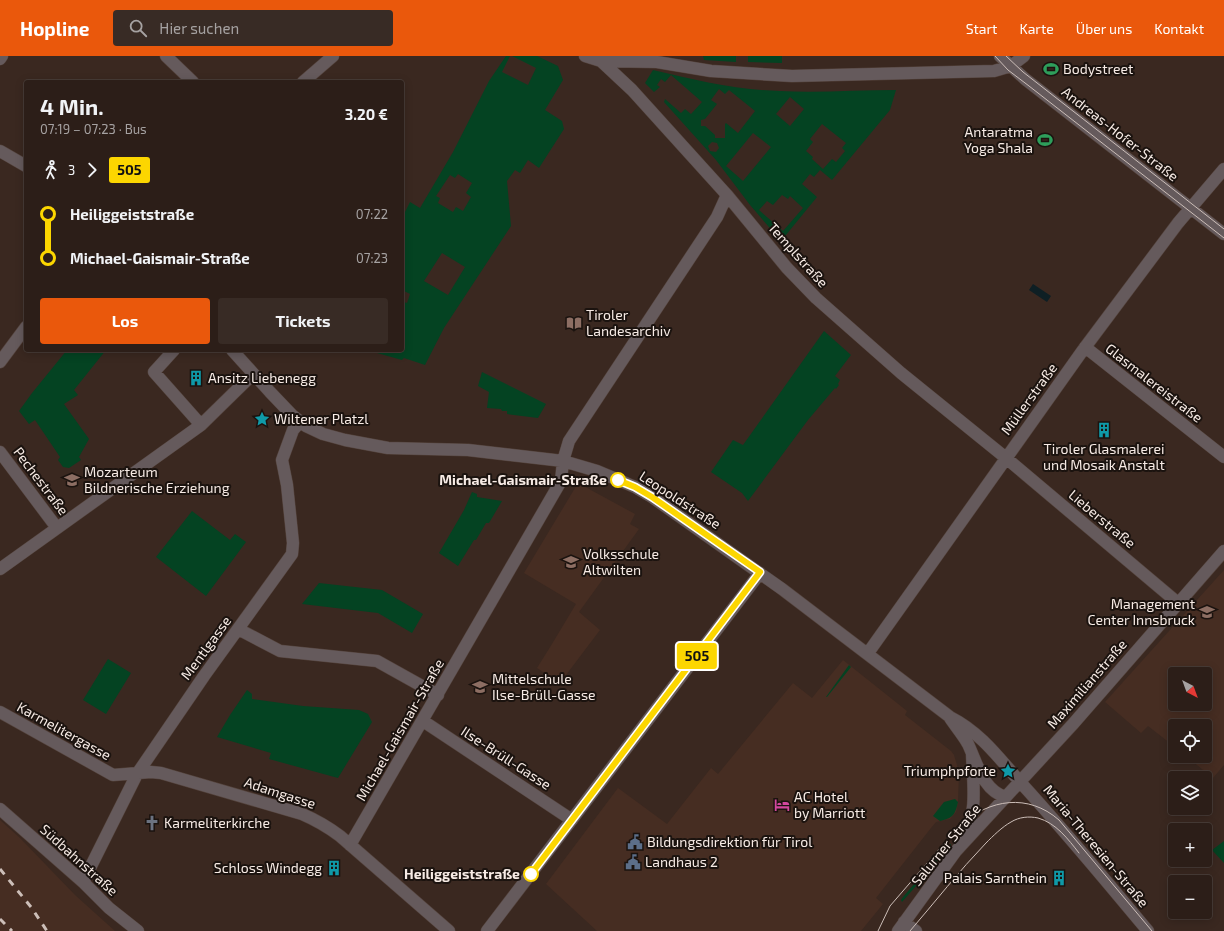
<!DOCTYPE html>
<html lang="de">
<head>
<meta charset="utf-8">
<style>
  :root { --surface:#2c1e18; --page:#382b25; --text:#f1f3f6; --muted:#a6a2a2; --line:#483c37; --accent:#ea580c }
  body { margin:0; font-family:"Exo 2",sans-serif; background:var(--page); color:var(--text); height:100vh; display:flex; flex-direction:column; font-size:15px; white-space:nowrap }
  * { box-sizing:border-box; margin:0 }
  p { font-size:13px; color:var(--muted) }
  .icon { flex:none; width:22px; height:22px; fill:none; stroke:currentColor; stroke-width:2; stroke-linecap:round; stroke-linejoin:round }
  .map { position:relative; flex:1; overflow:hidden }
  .panel { position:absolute; left:24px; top:24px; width:380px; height:272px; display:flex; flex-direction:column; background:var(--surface); border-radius:4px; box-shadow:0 2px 10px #0003,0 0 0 1px var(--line) }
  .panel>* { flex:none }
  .badge { padding:0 8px; border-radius:3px; font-size:14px; line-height:26px }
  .needle { width:26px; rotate:139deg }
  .buttons { position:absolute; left:1168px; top:611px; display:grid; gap:8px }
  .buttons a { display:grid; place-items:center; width:44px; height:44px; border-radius:4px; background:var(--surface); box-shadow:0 2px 10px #0003,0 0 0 1px var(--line); font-size:20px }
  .map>.badge { position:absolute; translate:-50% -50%; box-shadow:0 0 0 2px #fff }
  .legs { display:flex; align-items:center; gap:6px; height:44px; padding:0 16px; font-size:13px }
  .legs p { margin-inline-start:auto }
  .headline { display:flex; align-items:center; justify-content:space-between; height:68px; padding:0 16px }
  h1 { font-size:22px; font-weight:700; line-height:30px }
  .action { display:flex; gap:8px; margin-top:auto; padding:8px 16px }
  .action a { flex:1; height:46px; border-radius:4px; background:var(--accent); color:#fff; font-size:16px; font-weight:700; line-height:46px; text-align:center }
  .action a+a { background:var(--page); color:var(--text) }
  ul { padding:0 16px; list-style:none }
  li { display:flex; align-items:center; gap:14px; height:44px; font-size:15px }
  li i { display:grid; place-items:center; width:6px; height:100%; margin:0 5px; background:currentColor }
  li i::after { content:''; width:10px; height:10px; margin:-5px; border:3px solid; border-radius:50%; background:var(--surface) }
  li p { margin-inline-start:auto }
  li:first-child i { background:linear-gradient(#0000 50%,currentColor 0) }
  li:last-child i { background:linear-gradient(currentColor 50%,#0000 0) }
  header { display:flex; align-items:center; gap:24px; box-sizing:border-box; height:56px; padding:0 20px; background:var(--accent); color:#fff }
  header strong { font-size:19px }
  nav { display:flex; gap:22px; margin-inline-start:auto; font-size:14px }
  .search { width:280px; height:36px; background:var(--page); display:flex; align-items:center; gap:10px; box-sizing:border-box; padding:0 14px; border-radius:4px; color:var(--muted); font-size:15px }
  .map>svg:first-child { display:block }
</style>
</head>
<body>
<header>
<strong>Hopline</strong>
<div class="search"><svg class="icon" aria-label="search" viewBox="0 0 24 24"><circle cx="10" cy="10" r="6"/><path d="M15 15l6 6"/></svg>Hier suchen</div>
<nav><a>Start</a><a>Karte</a><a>Über uns</a><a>Kontakt</a></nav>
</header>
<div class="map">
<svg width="1224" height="875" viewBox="0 0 1224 875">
  <rect width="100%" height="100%" fill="#3a2820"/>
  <path fill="#462d22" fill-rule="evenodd" d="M 578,427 L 635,458 L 630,468 L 639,473 L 579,556 L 600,574 L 560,627 L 537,612 L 552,588 L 576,548 L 524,517 Z
    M 1224,514 L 1224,709 L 1213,722 L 1186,700 L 1205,700 L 1205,670 L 1175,670 L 1175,691 L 1148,670 L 1141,677 L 1105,646 ZM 1175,618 L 1205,618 L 1205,648 L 1175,648 Z
    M 843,604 L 907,655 L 905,659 L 951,695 L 954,699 L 959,716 L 958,746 L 956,756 L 950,763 L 936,766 L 931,772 L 876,842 L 883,848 L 861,875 L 597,875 L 546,828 L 618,732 L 667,768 L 711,712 L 718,718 L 793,627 L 812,642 Z
    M 0,764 L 20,782 L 75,839 L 115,875 L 0,875 Z"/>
  <path fill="#044322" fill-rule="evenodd" d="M 506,0 L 510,0 L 502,16 L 528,29 L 536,12 L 512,0 L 537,0 L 558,10 L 563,24 L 545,54 L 562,65 L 564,73 L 539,112 L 528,104 L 520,117 L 515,114 L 507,125 L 511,170 L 444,272 L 425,309 L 404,302 L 402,304 L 377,297 L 378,294 L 402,294 L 402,249 L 404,246 L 407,247 L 410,238 L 402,234 L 402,162 L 410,146 L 420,152 L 453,96 L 489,25 ZM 458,118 L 472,127 L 466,137 L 471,141 L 463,155 L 456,151 L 453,156 L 438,147 L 440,142 L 436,140 L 450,119 L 455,122 ZM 442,197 L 465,211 L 448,239 L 424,225 Z
    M 703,0 L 736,0 L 736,6 L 704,4 Z
    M 748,0 L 782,0 L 782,7 L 748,6 Z
    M 653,14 C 695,24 737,34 780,35 C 818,37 857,34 896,34 L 890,54 L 832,124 L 820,114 L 814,121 L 810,118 L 802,128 L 817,141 L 781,185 L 750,149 L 716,104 L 664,46 L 665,43 L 681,57 L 685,53 L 691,58 L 702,46 L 671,19 L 665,26 L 661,23 L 657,29 L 660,31 L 654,36 L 645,27 ZM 719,33 L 725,38 L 729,34 L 755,55 L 738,77 L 726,67 L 725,68 L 725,82 L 715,82 L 715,79 L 705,70 L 701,70 L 701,64 L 705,63 L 717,48 L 711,44 ZM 790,41 L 804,53 L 790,70 L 776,58 ZM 822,68 L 846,87 L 842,92 L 845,95 L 836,106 L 832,103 L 823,113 L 812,103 L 813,101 L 806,95 L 813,86 L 810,83 ZM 753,77 L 771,91 L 743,125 L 726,110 ZM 712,86 L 717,87 L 719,92 L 716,96 L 710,95 L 708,90 ZM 782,139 L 788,143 L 790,140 L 803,152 L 783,175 L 759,154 L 767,145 L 773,149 Z
    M 824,275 L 851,299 L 835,320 L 840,324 L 838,328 L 839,329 L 836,333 L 835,332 L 808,364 L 748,445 L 742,437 L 711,416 L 733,384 L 743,389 Z
    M 67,294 L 106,294 L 74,334 L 78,339 L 64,348 L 89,383 L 79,401 L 81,404 L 69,412 L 63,411 L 58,404 L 60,401 L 35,364 L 29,368 L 19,355 L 32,337 Z
    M 482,316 L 546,348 L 538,362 L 507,358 L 507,355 L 502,355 L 501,353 L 487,352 L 489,336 L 478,330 Z
    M 472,436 L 477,438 L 477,441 L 502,445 L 489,467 L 486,467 L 476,484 L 474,484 L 458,510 L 439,497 L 464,454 Z
    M 192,455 L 230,484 L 235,478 L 246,486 L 206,540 L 156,501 Z
    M 319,527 L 382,534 L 423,558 L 412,577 L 378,557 L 302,548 Z
    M 108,603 L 131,617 L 106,658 L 83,644 Z
    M 849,609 L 851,611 L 827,641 L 826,641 Z
    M 247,634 L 252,638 L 252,643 L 303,650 L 359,654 L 368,658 L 372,666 L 338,722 L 269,703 L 271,697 L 217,681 L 230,659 Z
    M 955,743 L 958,746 C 955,759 953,762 940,765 L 933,760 L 944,746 Z
    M 1224,785 L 1224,807 L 1212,794 Z
    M 951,788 L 951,790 L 902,846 L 901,844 L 903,841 L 946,791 Z"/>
  <path fill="#0e1f24" d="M 1033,228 L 1051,240 L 1047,246 L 1029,234 Z"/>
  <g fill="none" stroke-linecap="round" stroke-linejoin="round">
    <g stroke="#54433c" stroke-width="13">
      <path id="minor" d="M 166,0 L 193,26
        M 585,0 L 601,5 L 632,34 L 727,139 L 787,212 L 816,242 L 901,317 L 1006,402 L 1178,547
        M 1000,0 L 1025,23 L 1224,178
        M 0,3 L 2,0
        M 601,5 L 657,6 L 711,15 L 792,20 L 994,15 L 1011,10 L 1024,0
        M 303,26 L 333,0
        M 0,95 L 26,110
        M 1085,291 L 1224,401
        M 174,294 L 154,316 L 201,369
        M 232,294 L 270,336 L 292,359 L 306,370 L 323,378 L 345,384 L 388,392 L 468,394 L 563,405 L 597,415 L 635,431 L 652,441 L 782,533 L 950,661 C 980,676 999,702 1021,727 C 1065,775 1106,825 1148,875
        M 0,306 L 26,271
        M 0,396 L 57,472
        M 0,513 L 201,369 L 253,318
        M 238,573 L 280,595 L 377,605 L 438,639
        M 868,597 L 1083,294 L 1178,167 L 1224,113
        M 0,656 L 113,719 L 151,716 L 161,717 L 302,758 C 316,764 328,771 340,780 L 449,875
        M 950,662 C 956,671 963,679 968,688 C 977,707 983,735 1006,741
        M 423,665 L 572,764
        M 0,753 L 83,826 L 109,852 L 138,875
        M 964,781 C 978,757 973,726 972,698
        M 350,789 L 561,425 L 563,405 L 569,385 L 717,161 L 727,139
        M 83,826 L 137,718 L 204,620 L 292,498 L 293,487 L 287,429 L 282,404 L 293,374 L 300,366
        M 904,866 L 916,875
        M 487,875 L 760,517
        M 898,875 L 956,795 L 1073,668 L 1224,495"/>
    </g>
    <use href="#minor" stroke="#655a5c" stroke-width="12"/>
    <path stroke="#ccbeb8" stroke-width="1" d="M 995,0 L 1008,14 L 1029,30 L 1224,182
      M 1006,0 L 1023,16 L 1224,173
      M 878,875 L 890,850 L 960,769 C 990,743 1028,737 1059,764 L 1152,875
      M 910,875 C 935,846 959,815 986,787 C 993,780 1002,771 1011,766 C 1019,761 1029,760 1038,762 C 1056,767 1068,783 1079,797"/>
    <path stroke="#ccbeb8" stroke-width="3" stroke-dasharray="7 7" stroke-linecap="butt" d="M 0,813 L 31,851 L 47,875
      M 0,863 L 12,875"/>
  </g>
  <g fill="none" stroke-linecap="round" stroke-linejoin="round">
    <g stroke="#fff" stroke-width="9">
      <path id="line-1" d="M 531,818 L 760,516 L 652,441 L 635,431 L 618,424"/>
    </g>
    <use href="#line-1" stroke="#fcd600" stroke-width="6"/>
  </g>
  <defs>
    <g id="stadium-bare" transform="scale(1.2)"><path d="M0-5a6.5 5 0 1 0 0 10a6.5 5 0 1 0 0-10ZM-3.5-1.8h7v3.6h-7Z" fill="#2e9e5b" stroke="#1b130f" stroke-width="2.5" paint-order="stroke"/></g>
    <g id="library-bare" transform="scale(1.2)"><path d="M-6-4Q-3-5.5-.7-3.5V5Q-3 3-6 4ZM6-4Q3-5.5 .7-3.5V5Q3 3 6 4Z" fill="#8d6e63" stroke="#1b130f" stroke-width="2.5" paint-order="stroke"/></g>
    <g id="building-bare" transform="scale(1.2)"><path d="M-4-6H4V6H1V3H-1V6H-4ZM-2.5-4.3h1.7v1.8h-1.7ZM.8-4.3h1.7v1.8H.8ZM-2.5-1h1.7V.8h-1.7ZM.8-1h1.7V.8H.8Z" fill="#0f9aa8" stroke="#1b130f" stroke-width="2.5" paint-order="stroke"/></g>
    <g id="sight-bare" transform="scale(1.2)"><path d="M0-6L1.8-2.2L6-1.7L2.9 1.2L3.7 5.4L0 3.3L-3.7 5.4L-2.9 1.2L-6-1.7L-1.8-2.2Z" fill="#0f9aa8" stroke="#1b130f" stroke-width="2.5" paint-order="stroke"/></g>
    <g id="university-bare" transform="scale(1.2)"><path d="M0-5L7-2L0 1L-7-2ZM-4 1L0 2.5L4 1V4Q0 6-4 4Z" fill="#8d6e63" stroke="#1b130f" stroke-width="2.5" paint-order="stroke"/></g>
    <g id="school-bare" transform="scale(1.2)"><path d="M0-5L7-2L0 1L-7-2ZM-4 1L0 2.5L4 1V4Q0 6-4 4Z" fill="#8d6e63" stroke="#1b130f" stroke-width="2.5" paint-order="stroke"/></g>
    <g id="hotel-bare" transform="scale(1.2)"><path d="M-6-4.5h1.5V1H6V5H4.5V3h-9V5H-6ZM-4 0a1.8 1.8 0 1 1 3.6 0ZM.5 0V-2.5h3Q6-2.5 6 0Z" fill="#d1479c" stroke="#1b130f" stroke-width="2.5" paint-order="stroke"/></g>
    <g id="church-bare" transform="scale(1.2)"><path d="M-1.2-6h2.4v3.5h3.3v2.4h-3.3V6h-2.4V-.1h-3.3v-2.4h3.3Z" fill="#6b7280" stroke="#1b130f" stroke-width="2.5" paint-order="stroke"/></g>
    <g id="civic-bare" transform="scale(1.2)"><path d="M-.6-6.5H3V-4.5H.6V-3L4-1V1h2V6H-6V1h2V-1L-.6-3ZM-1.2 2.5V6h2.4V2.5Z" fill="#5c6f8a" stroke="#1b130f" stroke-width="2.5" paint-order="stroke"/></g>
  </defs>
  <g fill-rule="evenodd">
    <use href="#stadium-bare" x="1051" y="13"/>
    <use href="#stadium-bare" x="1045" y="84"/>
    <use href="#library-bare" x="574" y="267"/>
    <use href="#building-bare" x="196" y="322"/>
    <use href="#sight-bare" x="262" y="363"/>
    <use href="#building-bare" x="1104" y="374"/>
    <use href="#university-bare" x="72" y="424"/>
    <use href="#school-bare" x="571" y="506"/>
    <use href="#university-bare" x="1207" y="556"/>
    <use href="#school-bare" x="480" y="631"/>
    <use href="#sight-bare" x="1008" y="715"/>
    <use href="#hotel-bare" x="782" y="749"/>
    <use href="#church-bare" x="152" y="767"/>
    <use href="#civic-bare" x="635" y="786"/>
    <use href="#civic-bare" x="633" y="806"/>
    <use href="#building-bare" x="334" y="812"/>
    <use href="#building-bare" x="1059" y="822"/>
  </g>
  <g fill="#fff" stroke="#fcd600" stroke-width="2">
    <circle cx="618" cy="424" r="7"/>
    <circle cx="531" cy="818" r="7"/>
  </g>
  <g text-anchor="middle" stroke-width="4" stroke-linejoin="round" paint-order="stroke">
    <g font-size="14" fill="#f7ebe5" stroke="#1b130f" text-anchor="start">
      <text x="1063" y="18">Bodystreet</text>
      <text x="1033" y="81" text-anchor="end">Antaratma<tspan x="1033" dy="16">Yoga Shala</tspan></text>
      <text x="586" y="264">Tiroler<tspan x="586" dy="16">Landesarchiv</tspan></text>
      <text x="208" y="327">Ansitz Liebenegg</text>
      <text x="274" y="368">Wiltener Platzl</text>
      <text x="1104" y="398" text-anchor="middle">Tiroler Glasmalerei<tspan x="1104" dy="16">und Mosaik Anstalt</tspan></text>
      <text x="84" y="421">Mozarteum<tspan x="84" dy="16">Bildnerische Erziehung</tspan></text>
      <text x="583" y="503">Volksschule<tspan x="583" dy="16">Altwilten</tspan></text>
      <text x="1195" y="553" text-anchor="end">Management<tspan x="1195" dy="16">Center Innsbruck</tspan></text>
      <text x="492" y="628">Mittelschule<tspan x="492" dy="16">Ilse-Brüll-Gasse</tspan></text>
      <text x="996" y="720" text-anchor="end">Triumphpforte</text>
      <text x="794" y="746">AC Hotel<tspan x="794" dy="16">by Marriott</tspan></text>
      <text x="164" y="772">Karmeliterkirche</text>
      <text x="647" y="791">Bildungsdirektion für Tirol</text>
      <text x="645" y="811">Landhaus 2</text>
      <text x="322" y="817" text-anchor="end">Schloss Windegg</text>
      <text x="1047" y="827" text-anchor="end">Palais Sarnthein</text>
    </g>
    <g font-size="14" fill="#f7ebe5" stroke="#1b130f">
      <text transform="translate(1120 78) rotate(38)" y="5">Andreas-Hofer-Straße</text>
      <text transform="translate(798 199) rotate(48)" y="5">Templstraße</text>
      <text transform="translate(1154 327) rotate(38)" y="5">Glasmalereistraße</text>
      <text transform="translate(1029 343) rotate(-54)" y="5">Müllerstraße</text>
      <text transform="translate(41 425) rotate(53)" y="5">Pechestraße</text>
      <text transform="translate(680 444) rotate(33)" y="5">Leopoldstraße</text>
      <text transform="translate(1102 463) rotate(40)" y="5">Lieberstraße</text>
      <text transform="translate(206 592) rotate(-54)" y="5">Mentlgasse</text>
      <text transform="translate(1087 628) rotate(-49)" y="5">Maximilianstraße</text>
      <text transform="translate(400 674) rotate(-60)" y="5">Michael-Gaismair-Straße</text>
      <text transform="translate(64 675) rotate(29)" y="5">Karmelitergasse</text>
      <text transform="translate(506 702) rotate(33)" y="5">Ilse-Brüll-Gasse</text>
      <text transform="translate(280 737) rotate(18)" y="5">Adamgasse</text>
      <text transform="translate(946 789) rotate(-51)" y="5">Salurner Straße</text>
      <text transform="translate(1096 790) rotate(50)" y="5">Maria-Theresien-Straße</text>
      <text transform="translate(79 804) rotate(42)" y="5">Südbahnstraße</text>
    </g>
    <g font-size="14" font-weight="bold" fill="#f7ebe5" stroke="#1b130f" text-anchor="end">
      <text x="607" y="429">Michael-Gaismair-Straße</text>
      <text x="520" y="823">Heiliggeiststraße</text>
    </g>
  </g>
</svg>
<div class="buttons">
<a><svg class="needle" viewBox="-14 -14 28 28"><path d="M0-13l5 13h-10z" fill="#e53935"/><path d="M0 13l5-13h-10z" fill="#a6a2a2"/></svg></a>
<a><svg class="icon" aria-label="locate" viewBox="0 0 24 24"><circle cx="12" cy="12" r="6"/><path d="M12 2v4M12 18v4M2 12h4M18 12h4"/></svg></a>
<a><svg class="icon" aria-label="layers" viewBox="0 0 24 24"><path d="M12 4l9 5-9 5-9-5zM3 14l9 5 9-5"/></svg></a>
<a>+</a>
<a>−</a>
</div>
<b class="badge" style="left:697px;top:600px;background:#fcd600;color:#111">505</b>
<section class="panel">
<div class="headline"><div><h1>4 Min.</h1><p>07:19 – 07:23 · Bus</p></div><b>3.20 €</b></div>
<div class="legs"><svg class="icon" aria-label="walk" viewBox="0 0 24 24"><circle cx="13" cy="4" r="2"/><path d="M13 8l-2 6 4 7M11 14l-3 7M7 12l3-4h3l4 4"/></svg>3<svg class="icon" aria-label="forward" viewBox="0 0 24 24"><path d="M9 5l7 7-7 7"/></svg><b class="badge" style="background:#fcd600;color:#111">505</b></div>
<ul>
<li><i style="color:#fcd600"></i><b>Heiliggeiststraße</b><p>07:22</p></li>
<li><i style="color:#fcd600"></i><b>Michael-Gaismair-Straße</b><p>07:23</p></li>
</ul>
<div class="action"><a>Los</a><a>Tickets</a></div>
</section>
</div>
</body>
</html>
